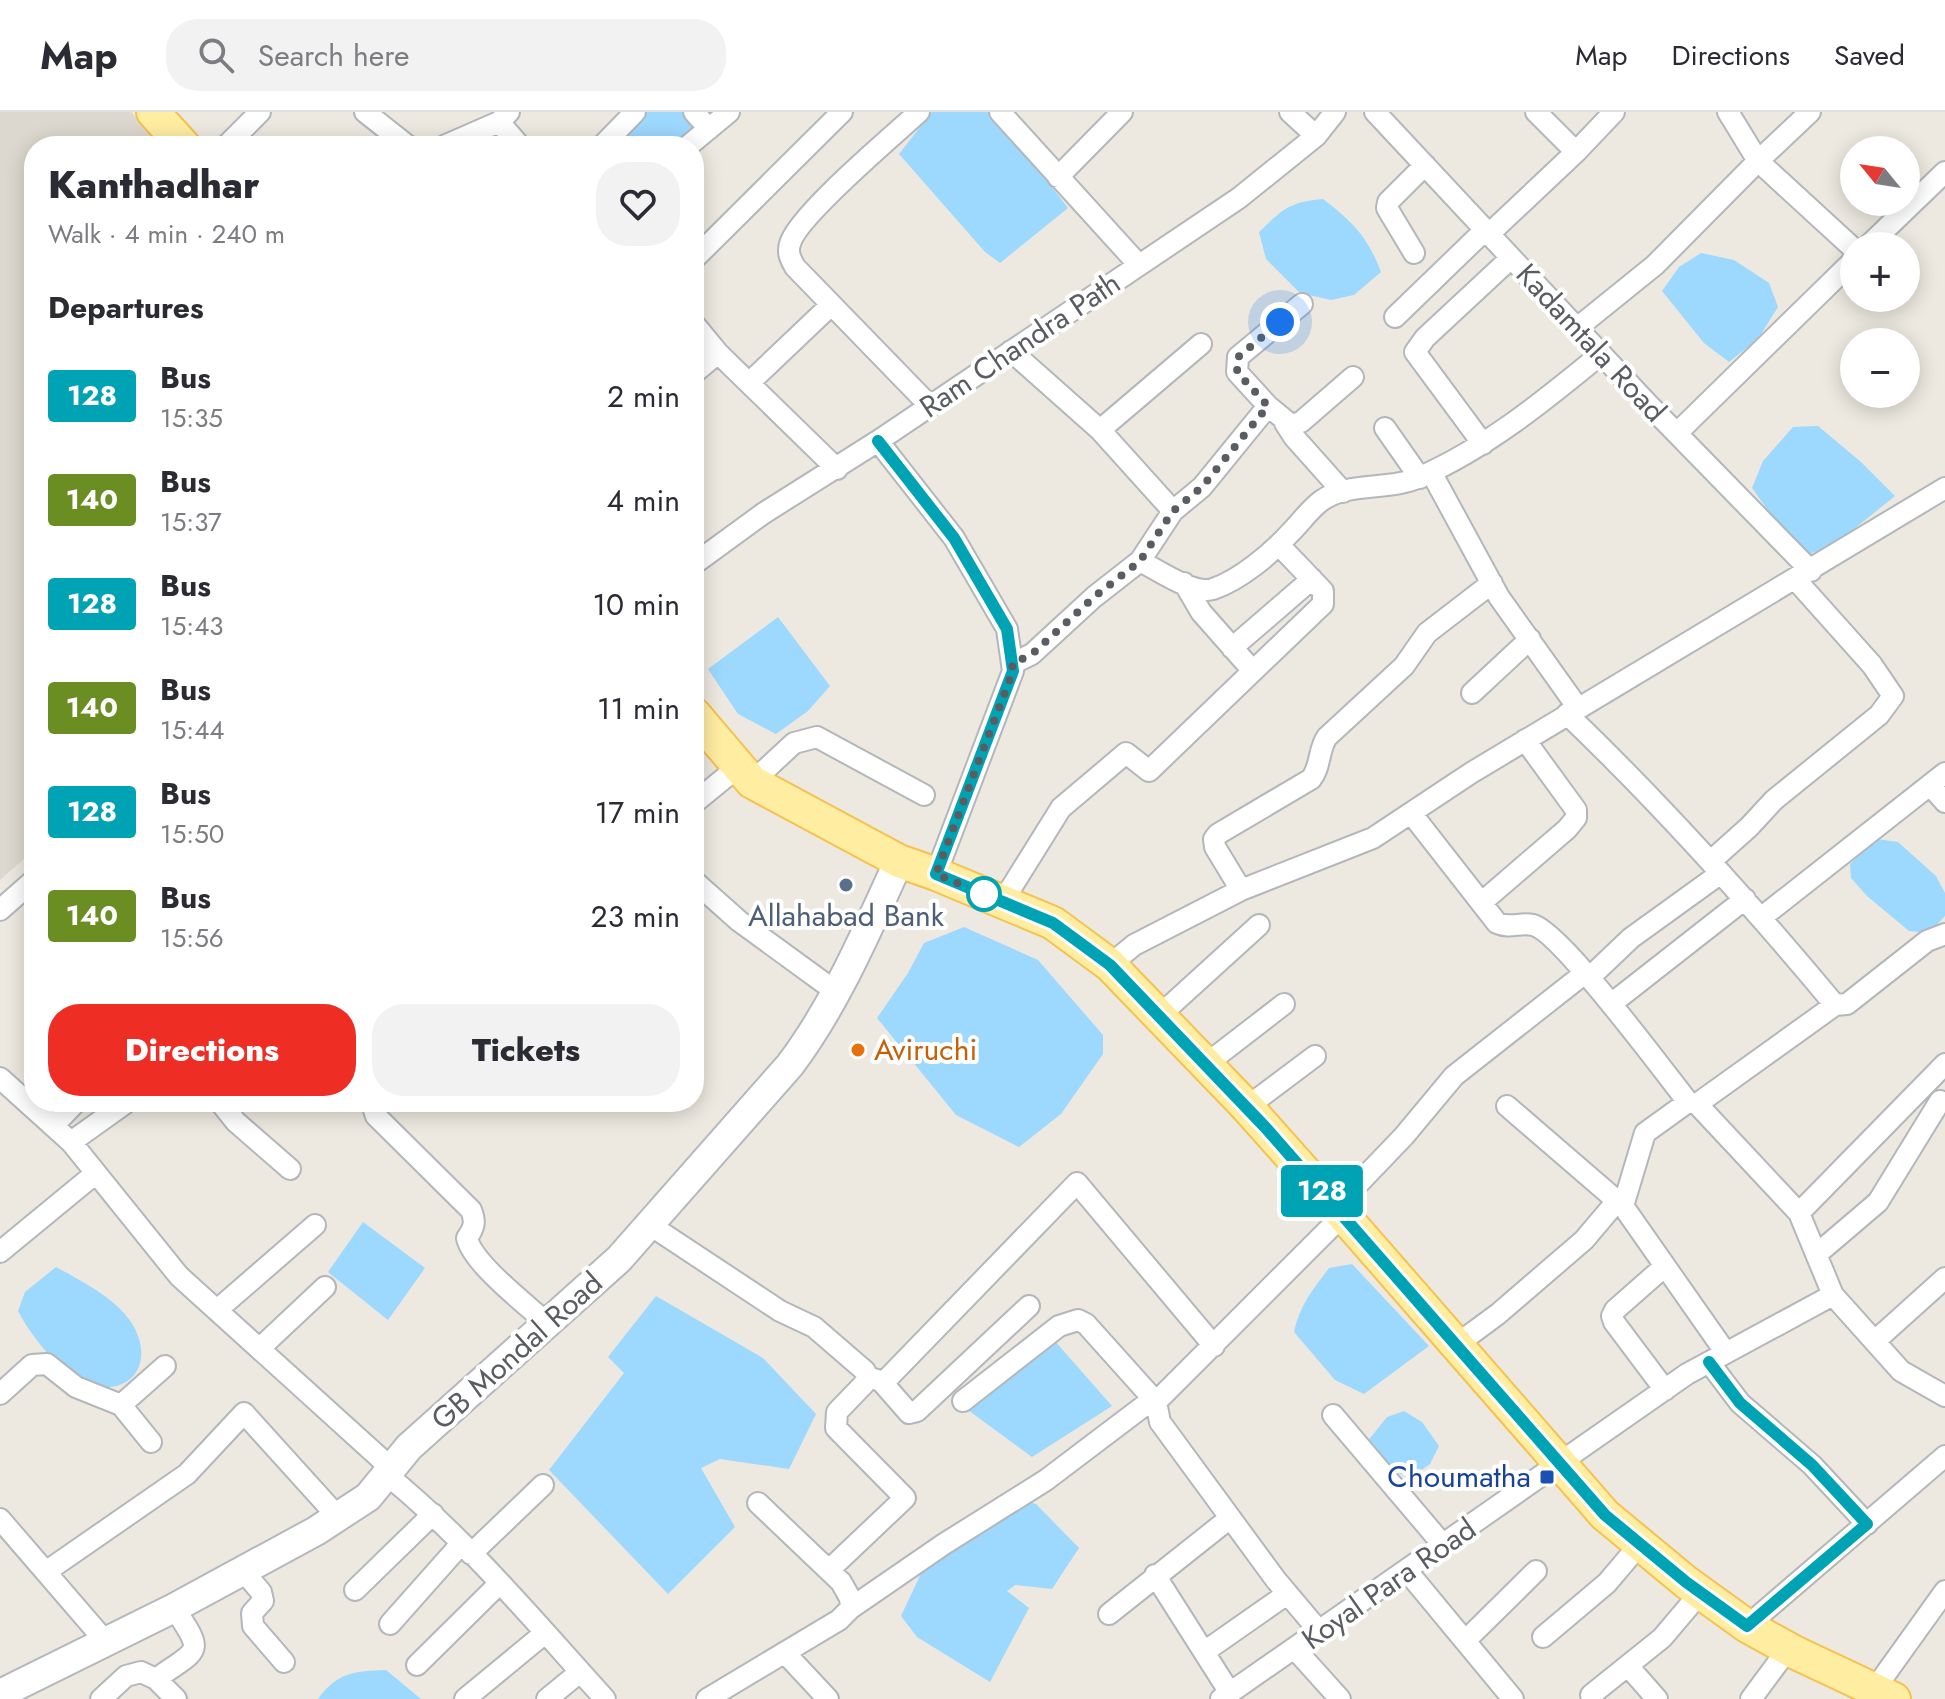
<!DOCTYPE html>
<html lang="en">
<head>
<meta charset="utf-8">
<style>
  :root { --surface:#fff; --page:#f2f2f3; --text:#2b2b33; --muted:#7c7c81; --line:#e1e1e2; --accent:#ee2d24 }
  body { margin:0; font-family:Jost,sans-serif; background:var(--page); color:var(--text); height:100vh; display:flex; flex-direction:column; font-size:30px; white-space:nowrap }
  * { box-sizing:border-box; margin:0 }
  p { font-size:26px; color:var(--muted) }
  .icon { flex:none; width:44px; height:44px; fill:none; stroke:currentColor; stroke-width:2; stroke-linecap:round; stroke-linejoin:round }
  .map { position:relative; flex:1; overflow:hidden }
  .sheet { position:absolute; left:24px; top:24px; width:680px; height:976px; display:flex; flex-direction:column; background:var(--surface); border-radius:32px; box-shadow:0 4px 20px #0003 }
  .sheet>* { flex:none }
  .badge { padding:0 16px; border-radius:6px; font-size:28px; line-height:52px }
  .needle { width:52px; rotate:300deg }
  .buttons { position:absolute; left:1840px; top:24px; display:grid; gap:16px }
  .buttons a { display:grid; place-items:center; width:80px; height:80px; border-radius:50%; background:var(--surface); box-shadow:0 4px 20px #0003; font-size:40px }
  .you { position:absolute; width:40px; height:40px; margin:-20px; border:6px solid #fff; border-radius:50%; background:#1a73e8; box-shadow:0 0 0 12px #1a73e833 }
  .map>.badge { position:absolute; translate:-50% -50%; box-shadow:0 0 0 4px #fff }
  h2 { padding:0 24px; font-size:30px; line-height:72px }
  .round { display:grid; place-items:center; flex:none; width:84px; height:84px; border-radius:32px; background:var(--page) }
  .headline { display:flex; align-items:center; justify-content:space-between; height:136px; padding:0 24px }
  h1 { font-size:38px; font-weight:800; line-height:60px }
  .button { display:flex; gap:16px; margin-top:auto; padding:16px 24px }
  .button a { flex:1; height:92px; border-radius:32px; background:var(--accent); color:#fff; font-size:32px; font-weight:800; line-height:92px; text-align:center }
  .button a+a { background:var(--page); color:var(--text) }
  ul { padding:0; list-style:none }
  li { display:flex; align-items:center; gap:24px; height:104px; padding:0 24px }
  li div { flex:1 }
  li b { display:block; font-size:30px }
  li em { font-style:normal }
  li .badge { min-width:88px; font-weight:700; text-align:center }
  header { display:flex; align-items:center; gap:48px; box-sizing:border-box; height:112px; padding:0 40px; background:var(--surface); border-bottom:2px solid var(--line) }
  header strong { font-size:38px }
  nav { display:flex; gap:44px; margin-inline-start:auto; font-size:28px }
  .search { width:560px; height:72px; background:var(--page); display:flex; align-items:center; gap:20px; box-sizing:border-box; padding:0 28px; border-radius:32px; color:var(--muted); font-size:30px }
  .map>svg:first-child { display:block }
</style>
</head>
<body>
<header>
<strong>Map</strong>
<div class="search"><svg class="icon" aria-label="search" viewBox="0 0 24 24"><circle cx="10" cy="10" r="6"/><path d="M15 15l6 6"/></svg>Search here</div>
<nav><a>Map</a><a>Directions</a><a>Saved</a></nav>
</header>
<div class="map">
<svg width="1945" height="1587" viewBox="0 0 1945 1587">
  <rect width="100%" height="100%" fill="#ede9e0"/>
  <path fill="#ddd8cf" d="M 0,0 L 131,0 L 161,34 L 34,34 L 34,738 L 0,768 Z"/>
  <path fill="#9dd8ff" d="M 644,0 L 683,0 L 700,16 L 680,34 L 615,34 Z
    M 932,0 L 989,0 L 1001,9 L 1068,96 L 1000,151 L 985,140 L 899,42 Z
    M 1323,87 C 1352,109 1368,125 1381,160 L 1354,183 L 1331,188 L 1300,181 L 1266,147 L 1259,120 C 1283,97 1289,90 1323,87 Z
    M 1701,141 L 1734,148 L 1769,171 L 1778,195 L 1758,227 L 1729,250 L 1704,231 L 1662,179 L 1679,155 Z
    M 1818,314 L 1861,350 L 1895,384 L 1833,434 L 1809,442 L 1772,404 L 1752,376 L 1763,349 L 1793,315 Z
    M 778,505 L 830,574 L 808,599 L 776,622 L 738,602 L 708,557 Z
    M 1877,727 L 1898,730 L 1936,764 L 1945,781 L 1945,804 L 1929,821 L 1909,819 L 1867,784 L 1851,766 L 1850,752 Z
    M 964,815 L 1038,848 L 1103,923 L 1103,942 L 1061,1002 L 1019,1035 L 956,1003 L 877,906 L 908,861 L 924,831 Z
    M 363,1110 L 425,1156 L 388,1208 L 328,1160 Z
    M 1352,1152 L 1429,1234 L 1364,1282 L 1335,1268 L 1294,1220 C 1299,1194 1314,1176 1329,1156 Z
    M 56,1155 C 81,1169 120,1188 134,1215 C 157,1258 122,1290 80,1268 C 56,1256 30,1222 18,1199 L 25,1180 Z
    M 656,1184 L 763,1246 L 816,1302 L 789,1357 L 720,1347 L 701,1356 L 735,1415 L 668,1482 L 549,1358 L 624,1261 L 608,1245 Z
    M 1047,1220 L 1112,1294 L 1032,1345 L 957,1290 Z
    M 1404,1299 L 1422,1310 L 1439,1334 L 1430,1352 L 1410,1366 L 1383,1354 L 1367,1330 L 1387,1305 Z
    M 1012,1385 L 1036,1392 L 1079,1436 L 1052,1477 L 1015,1473 L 1007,1479 L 1029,1496 L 990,1570 L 917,1525 L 901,1504 L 924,1455 Z
    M 386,1558 L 421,1587 L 318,1587 C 337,1560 356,1559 386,1558 Z"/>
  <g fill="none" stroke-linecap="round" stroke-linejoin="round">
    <g stroke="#b3b7bb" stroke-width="24">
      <path id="street" d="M 365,0 L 408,34
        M 694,0 L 709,17
        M 919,0 C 894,23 796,105 790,132 C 787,141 791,148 795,155 L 930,294
        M 1000,0 L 1138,152
        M 1290,0 L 1316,24
        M 1375,0 L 1647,291 L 1811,459
        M 1536,0 L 1576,40
        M 1728,0 L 1758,49 L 1854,137
        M 499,10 L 520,34
        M 226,34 L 260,0
        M 444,34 L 499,10 L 509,0
        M 602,34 L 635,0
        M 688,34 L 729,0
        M 1058,65 L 1122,0
        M 1489,122 L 1576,40 L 1614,0
        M 1868,134 L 1945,60
        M 1414,141 L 1387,96 L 1388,90 L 1425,53
        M 694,147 L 842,0
        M 1302,192 L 1238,245 L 1237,260 L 1268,294 L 1291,313 L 1301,310 L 1353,265
        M 1395,205 L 1485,118
        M 694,212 L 718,241 L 837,357
        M 1577,216 L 1655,153 L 1758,49 L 1810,0
        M 1011,239 L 1100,318 L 1173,399
        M 694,261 L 718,241
        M 749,271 L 831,193
        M 1285,311 L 1294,325 L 1343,380
        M 1385,316 L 1420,366
        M 1100,318 L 1201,232
        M 1677,321 L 1854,148
        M 878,329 L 954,426 L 1007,517 L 1013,559 L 936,762
        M 1483,332 L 1415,240 L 1425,226 L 1511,146
        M 1431,360 L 1499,485 L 1578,596
        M 1140,449 L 1173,399 L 1202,375 L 1268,294
        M 694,452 L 764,401 L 878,329 L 1239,86 L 1316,24 L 1335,0
        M 1184,471 L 1201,500 L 1253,559
        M 1232,536 L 1312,467
        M 1012,552 L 1032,542 L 1094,485 L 1140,449 C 1158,458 1193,483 1213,477 C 1240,468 1272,441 1291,420 C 1301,410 1310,397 1321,389 C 1348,369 1390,379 1420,365 C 1488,335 1545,288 1601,242
        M 1472,581 L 1530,527
        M 1567,602 C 1663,694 1750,791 1835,893
        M 752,670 L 794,631 L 817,625 L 924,683
        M 1930,673 L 1945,690
        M 694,691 L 738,655
        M 1411,701 L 1497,811 C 1510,817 1520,810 1533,813 C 1560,819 1665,961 1688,990 L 1697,992 L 1799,1101 L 1833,1183 L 1901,1259 L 1945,1284
        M 1711,749 L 1749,715 L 1774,688 L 1879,603 L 1893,584 L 1872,553 L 1796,468
        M 694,769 L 739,809 L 835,879
        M 1241,778 L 1215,735 L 1214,727 L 1218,722 L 1311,667 C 1321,655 1318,638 1327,625 L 1404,554 L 1427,521 L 1492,471
        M 1003,789 L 1061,696 L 1126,641 L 1149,659 L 1323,492 L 1323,479 L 1279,433
        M 1481,791 L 1567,717 L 1576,706 L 1576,698 L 1525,628
        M 0,798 L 34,768
        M 1762,805 L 1945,661
        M 1110,853 L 1134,833 L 1241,778 L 1373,726 L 1471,661 L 1945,376
        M 1589,866 L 1631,826 L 1721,761
        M 1611,892 L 1745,787
        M 1159,904 L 1259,813
        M 1205,953 L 1284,892
        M 0,966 L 71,1030 L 179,1164 L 391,1356
        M 220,990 L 236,1010 L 290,1057
        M 375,990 L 373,995 L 376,1004 L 471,1098 C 476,1110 474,1116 467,1126 C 472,1151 528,1194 548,1212
        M 1688,990 L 1645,1021 L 1623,1094 L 1726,1241
        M 1697,992 L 1835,893 L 1847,892 L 1927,829 L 1945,822
        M 1507,994 L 1623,1094
        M 1247,995 L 1315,944
        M 53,1014 L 76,990
        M 71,1030 L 127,990
        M 1336,1095 L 1404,1024 L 1454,964 L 1585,861
        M 1799,1101 L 1945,952
        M 650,1113 L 780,1199 L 814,1215 L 865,1259 L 867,1265 L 864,1272 L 837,1300 L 836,1316 L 905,1386 L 829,1458
        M 0,1140 L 96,1061
        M 1817,1142 L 1878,1090 L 1940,989
        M 217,1198 L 315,1113
        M 1875,1229 L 1945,1166
        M 1456,1233 L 1498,1202 L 1584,1128 L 1617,1089
        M 260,1236 L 325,1175
        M 1709,1250 L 1740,1291 L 1812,1353 L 1867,1412
        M 867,1265 L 881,1269 L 887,1267 L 1077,1071 L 1214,1234
        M 881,1269 L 909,1301 L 917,1299 L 1029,1194
        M 1665,1278 L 1614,1210 L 1612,1204 L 1615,1198 L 1665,1154
        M 0,1282 L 32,1253 L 47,1252 L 76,1275 L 121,1293 L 151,1330
        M 963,1289 L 1059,1214 L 1078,1208 L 1086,1212 L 1156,1290 L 1160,1310 L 1276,1468 L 1319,1519
        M 1156,1290 L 1343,1103
        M 121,1293 L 165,1254
        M 1333,1303 L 1444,1434
        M 387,1363 C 467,1428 535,1510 605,1587
        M 0,1407 L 106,1530
        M 471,1442 L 543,1373
        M 47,1459 L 187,1362 L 244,1301 L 338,1405
        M 243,1459 L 261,1480 L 263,1489 L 252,1501 L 253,1514 L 284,1550
        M 1407,1459 L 1513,1587
        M 1155,1463 L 1230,1581
        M 355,1478 L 433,1402
        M 851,1496 L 944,1432 L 1046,1368 L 1153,1287
        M 1109,1502 L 1230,1406
        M 390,1512 L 461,1432
        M 1747,1514 L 1945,1344
        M 1543,1525 L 1607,1471 L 1640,1432
        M 1465,1529 L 1536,1459
        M 1295,1537 L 1340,1587
        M 1204,1540 L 1287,1482
        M 785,1541 L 828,1587
        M 417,1553 L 499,1472
        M 1628,1554 L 1657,1587
        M 156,1567 C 199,1536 206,1543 174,1496
        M 1874,1578 L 1945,1479
        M 1591,1583 L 1662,1526 L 1701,1480
        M 101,1587 L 126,1564 L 141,1560 L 156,1567 L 176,1587
        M 465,1587 L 545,1521
        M 547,1587 L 580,1560
        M 707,1587 L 839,1508 L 851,1496 L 850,1486 L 841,1470 L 758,1391
        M 1221,1587 L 1687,1262 L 1833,1183
        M 1751,1587 L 1788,1537"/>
    </g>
    <g stroke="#b4b8be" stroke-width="32">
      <path id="secondary" d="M 0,1582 L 174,1496 L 316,1419 L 368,1385 L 409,1335 L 619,1147 L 790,953 C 836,892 867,818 899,749"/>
    </g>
    <g stroke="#f5c150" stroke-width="36">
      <path id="primary" d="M 153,0 L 184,34
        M 694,602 L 752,670 L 899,749 L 936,762 L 1053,811 L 1110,853 L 1247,995 L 1336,1095 L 1605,1403 L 1686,1470 L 1747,1514 L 1794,1540 L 1894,1587"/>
    </g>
    <use href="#street" stroke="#fff" stroke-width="20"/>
    <use href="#secondary" stroke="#fff" stroke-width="28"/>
    <use href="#primary" stroke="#ffeda2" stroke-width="32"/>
  </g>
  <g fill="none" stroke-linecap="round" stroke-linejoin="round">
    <g stroke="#fff" stroke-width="18">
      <path id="line" d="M 878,329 L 954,426 L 1007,517 L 1013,559 L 936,762 L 1053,811 L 1110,853 L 1265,1015 L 1605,1403 L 1686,1470 L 1747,1514 L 1867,1412 L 1812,1353 L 1740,1291 L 1709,1250"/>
    </g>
    <use href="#line" stroke="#00a3b4" stroke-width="12"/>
    <path stroke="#595d62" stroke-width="8" stroke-dasharray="0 14.4" d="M 984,782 L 936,762 L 1013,559 L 1012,552 L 1032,542 L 1094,485 L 1140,449 L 1173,399 L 1202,375 L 1268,294 L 1237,260 L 1238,245 L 1280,210"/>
  </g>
  <circle fill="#5c6f8a" stroke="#fff" stroke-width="3" cx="846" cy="773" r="8"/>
  <circle fill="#fff" stroke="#00a3b4" stroke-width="4" cx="984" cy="782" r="16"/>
  <circle fill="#e8710a" stroke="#fff" stroke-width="3" cx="858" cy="938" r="8"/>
  <rect fill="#1a4fb4" stroke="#fff" stroke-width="3" x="1539" y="1357" width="16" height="16" rx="4"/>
  <g text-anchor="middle" stroke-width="8" stroke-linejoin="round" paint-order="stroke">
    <g font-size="30" fill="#595d62" stroke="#fff">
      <text transform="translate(1591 231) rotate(47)" y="10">Kadamtala Road</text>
      <text transform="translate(1020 233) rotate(-34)" y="10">Ram Chandra Path</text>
      <text transform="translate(517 1239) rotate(-42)" y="10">GB Mondal Road</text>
      <text transform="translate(1389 1472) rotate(-35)" y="10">Koyal Para Road</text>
    </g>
    <g font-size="30" fill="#4e5e75" stroke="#fff">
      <text x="846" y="814">Allahabad Bank</text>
    </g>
    <g font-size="30" fill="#c56008" stroke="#fff" text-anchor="start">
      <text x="874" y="948">Aviruchi</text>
    </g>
    <g font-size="30" fill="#164399" stroke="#fff" text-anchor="end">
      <text x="1531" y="1375">Choumatha</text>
    </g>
  </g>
</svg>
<div class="buttons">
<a><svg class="needle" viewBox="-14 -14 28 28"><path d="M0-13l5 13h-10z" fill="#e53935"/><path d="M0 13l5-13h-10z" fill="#7c7c81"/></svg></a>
<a>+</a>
<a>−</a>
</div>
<div class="you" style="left:1280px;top:210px"></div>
<b class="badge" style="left:1322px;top:1079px;background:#00a3b4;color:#fff">128</b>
<section class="sheet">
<div class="headline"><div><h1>Kanthadhar</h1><p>Walk · 4 min · 240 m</p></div><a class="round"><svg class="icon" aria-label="heart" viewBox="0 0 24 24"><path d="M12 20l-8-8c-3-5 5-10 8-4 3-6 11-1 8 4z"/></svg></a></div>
<h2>Departures</h2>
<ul>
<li><span class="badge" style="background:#00a3b4;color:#fff">128</span><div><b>Bus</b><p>15:35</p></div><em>2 min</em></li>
<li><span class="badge" style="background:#6b8e23;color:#fff">140</span><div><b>Bus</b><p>15:37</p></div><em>4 min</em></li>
<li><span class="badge" style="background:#00a3b4;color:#fff">128</span><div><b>Bus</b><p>15:43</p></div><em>10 min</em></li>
<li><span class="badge" style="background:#6b8e23;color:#fff">140</span><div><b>Bus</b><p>15:44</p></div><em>11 min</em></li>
<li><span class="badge" style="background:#00a3b4;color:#fff">128</span><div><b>Bus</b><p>15:50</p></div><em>17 min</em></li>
<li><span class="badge" style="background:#6b8e23;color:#fff">140</span><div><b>Bus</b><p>15:56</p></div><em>23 min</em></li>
</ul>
<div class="button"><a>Directions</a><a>Tickets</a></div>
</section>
</div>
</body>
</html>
